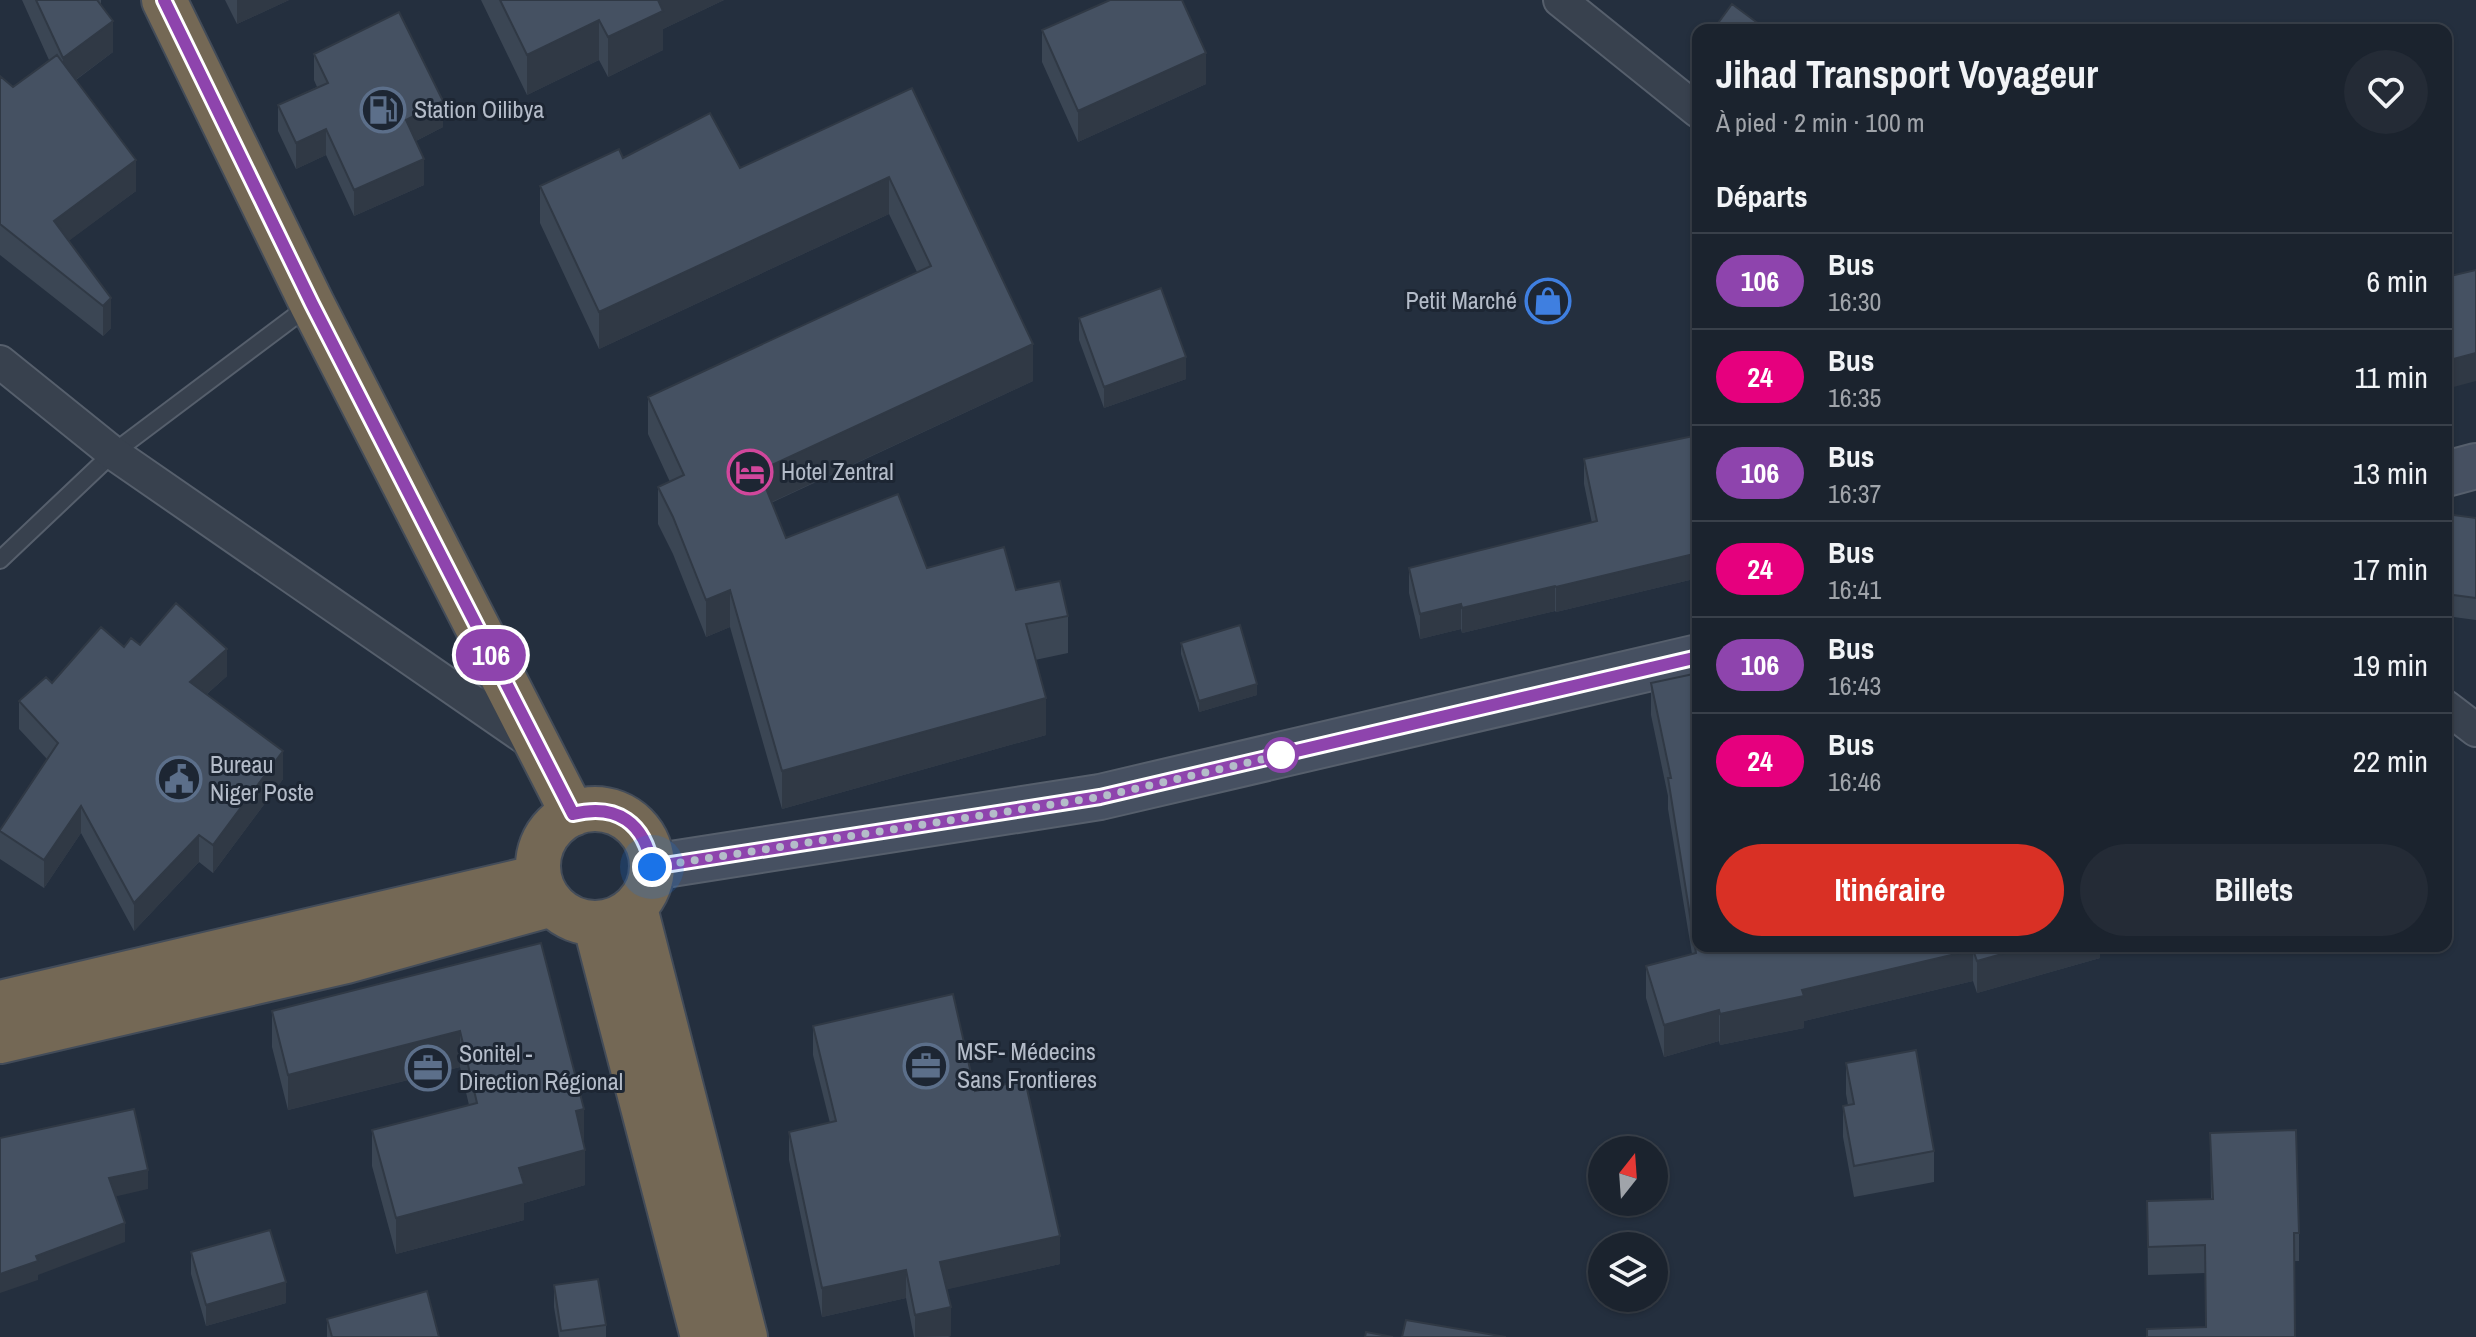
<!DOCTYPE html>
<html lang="fr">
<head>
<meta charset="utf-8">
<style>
  :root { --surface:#1b232e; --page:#242b36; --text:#f1f3f6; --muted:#a0a4aa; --line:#39404a; --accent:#d93025 }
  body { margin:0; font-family:"Archivo Narrow",sans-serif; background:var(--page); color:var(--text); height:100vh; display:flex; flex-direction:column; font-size:30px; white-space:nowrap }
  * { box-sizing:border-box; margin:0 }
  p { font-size:26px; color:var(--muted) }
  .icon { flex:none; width:44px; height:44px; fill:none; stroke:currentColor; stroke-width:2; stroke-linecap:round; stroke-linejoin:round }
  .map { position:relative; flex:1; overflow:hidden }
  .side { position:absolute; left:1692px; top:24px; width:760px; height:928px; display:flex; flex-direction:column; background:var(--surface); border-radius:16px; box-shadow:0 2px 6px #0004,0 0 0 2px var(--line) }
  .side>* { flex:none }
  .badge { padding:0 16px; border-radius:26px; font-size:28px; line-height:52px }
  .needle { width:52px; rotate:17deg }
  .buttons { position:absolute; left:1588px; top:1136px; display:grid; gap:16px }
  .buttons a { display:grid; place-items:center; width:80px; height:80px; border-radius:50%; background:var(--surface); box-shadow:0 2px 6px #0004,0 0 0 2px var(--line); font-size:40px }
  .you { position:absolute; width:40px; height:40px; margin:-20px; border:6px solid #fff; border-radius:50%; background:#1a73e8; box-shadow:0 0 0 12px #1a73e833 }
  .map>.badge { position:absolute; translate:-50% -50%; box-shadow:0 0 0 4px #fff }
  h2 { padding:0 24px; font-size:30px; line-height:72px }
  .round { display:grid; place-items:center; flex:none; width:84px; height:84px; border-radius:42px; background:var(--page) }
  .overview { display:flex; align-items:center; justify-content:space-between; height:136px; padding:0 24px }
  h1 { font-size:38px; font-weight:700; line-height:60px }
  .button { display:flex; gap:16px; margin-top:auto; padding:16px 24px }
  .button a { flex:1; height:92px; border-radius:48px; background:var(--accent); color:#fff; font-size:32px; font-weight:700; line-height:92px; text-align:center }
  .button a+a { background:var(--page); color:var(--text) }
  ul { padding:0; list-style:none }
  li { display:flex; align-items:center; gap:24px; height:96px; padding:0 24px; border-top:2px solid var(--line) }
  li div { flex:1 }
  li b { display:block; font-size:30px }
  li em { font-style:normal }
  li .badge { min-width:88px; font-weight:700; text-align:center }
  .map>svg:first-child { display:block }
</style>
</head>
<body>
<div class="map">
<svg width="2476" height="1337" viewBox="0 0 2476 1337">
  <rect width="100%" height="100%" fill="#242f3e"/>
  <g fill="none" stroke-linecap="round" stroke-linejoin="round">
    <g stroke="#565f6c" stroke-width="20">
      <path id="lane" d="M 0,560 L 113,453 L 310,305"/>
    </g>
    <g stroke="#565f6c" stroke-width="36">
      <path id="street" d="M 1560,0 L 1698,111
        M 0,362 L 113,453 L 537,746
        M 2446,707 L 2476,730"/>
    </g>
    <g stroke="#565f6c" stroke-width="48">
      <path id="secondary" d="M 2446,474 L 2476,466
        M 652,867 L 1100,797 L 1698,657"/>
    </g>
    <g stroke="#434c59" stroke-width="48">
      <path id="highway" d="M 164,0 L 312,304 L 573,814
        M538 866a57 57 0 1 1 114 0a57 57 0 1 1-114 0Z
        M 635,908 L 745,1337
        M 595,923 L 703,1337
        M 0,1003 L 539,877
        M 0,1041 L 346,961 L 552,904"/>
    </g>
    <use href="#lane" stroke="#38414e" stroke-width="16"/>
    <use href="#street" stroke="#38414e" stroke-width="32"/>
    <use href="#secondary" stroke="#465061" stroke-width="44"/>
    <use href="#highway" stroke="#746855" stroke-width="44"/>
  </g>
  <path fill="#3b4654" d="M 22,0 L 101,0 L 101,5 L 113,52 L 76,80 L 136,191 L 68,241 L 111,298 L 111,328 L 103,336 L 0,255 L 0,76 L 13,87 L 49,60 Z
    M 225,0 L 289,0 L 237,24 Z
    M 481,0 L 724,0 L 663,29 L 663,50 L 608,77 L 599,60 L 527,95 Z
    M 1042,30 L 1206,84 L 1078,142 L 1042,62 Z
    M 314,54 L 443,127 L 416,141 L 424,185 L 354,216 L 326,155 L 296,169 L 278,131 L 278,105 L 317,87 L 314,80 Z
    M 912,88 L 1033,381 L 771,503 L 786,538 L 927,568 L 1016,590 L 1068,616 L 1068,653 L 1035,660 L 1046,735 L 782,809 L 730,627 L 706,637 L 673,554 L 658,524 L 658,487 L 670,482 L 648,434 L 648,397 L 917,272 L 889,214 L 599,349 L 540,223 L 540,186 L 623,158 L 740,168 Z
    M 1079,318 L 1186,379 L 1104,408 L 1079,340 Z
    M 1698,435 L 1698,578 L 1556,612 L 1555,611 L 1462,633 L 1461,629 L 1420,639 L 1409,593 L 1409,568 L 1592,523 L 1584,484 L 1584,459 Z
    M 2446,514 L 2476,518 L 2476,620 L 2446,616 Z
    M 1181,643 L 1257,695 L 1199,712 L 1181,654 Z
    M 140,645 L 227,676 L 207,694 L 283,779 L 213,873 L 199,862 L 134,931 L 81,833 L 44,888 L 0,859 L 0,830 L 47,759 L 19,729 L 19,701 L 52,683 Z
    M 1698,673 L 1698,946 L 2100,946 L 2100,958 L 1977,993 L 1973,981 L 1804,1021 L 1804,1028 L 1720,1045 L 1719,1041 L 1664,1057 L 1646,998 L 1646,966 L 1692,954 L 1668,809 L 1668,796 L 1651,715 L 1651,683 Z
    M 541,943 L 584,1142 L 585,1185 L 524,1203 L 524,1220 L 396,1254 L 372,1166 L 372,1130 L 469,1105 L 460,1067 L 288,1110 L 272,1047 L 272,1011 Z
    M 813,1026 L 975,1091 L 1060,1264 L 947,1289 L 951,1336 L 948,1337 L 914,1337 L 906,1298 L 822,1317 L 789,1160 L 789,1132 L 830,1123 L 813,1055 Z
    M 1846,1063 L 1934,1151 L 1934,1182 L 1854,1197 L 1843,1137 L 1843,1106 L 1848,1105 L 1846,1094 Z
    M 2210,1133 L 2299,1233 L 2299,1261 L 2294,1261 L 2206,1327 L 2205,1273 L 2148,1275 L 2147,1201 L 2211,1199 Z
    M 191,1252 L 286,1303 L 206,1326 L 191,1274 Z
    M 554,1285 L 606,1325 L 606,1337 L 559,1337 L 554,1307 Z
    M 327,1319 L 439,1337 L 327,1337 Z"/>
  <path fill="#303945" d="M 237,0 L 289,0 L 237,24 Z
    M 655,0 L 724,0 L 663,29 L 663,50 L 608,77 L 608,37 Z
    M 599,20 L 599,60 L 527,95 L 527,55 Z
    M 113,21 L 113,52 L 63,89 L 63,58 Z
    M 1206,53 L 1206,84 L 1078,142 L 1078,111 Z
    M 443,101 L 443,127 L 406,146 L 406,120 Z
    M 326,129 L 326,155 L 296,169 L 296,143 Z
    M 424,159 L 424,185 L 354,216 L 354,190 Z
    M 136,160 L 136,191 L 54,252 L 54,221 Z
    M 889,177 L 889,214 L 599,349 L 599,312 Z
    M 111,298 L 111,328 L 103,336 L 103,306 Z
    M 1033,344 L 1033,381 L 759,508 L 759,471 Z
    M 2476,353 L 2476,381 L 2446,389 L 2446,361 Z
    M 1186,357 L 1186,379 L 1104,408 L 1104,387 Z
    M 1698,553 L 1698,578 L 1556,612 L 1556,587 Z
    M 1555,586 L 1555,611 L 1462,633 L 1462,608 Z
    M 730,590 L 730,627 L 706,637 L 706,600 Z
    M 1461,604 L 1461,629 L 1420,639 L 1420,614 Z
    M 227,649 L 227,676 L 190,709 L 190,682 Z
    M 1257,684 L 1257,695 L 1199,712 L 1199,701 Z
    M 1046,698 L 1046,735 L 782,809 L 782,771 Z
    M 283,751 L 283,779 L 213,873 L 213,845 Z
    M 81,806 L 81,833 L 44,888 L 44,860 Z
    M 199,835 L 199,862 L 134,931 L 134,903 Z
    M 2031,946 L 2100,946 L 2100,958 L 1977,993 L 1977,961 Z
    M 1973,950 L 1973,981 L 1804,1021 L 1804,1028 L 1720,1045 L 1720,1014 L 1802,990 Z
    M 1719,1010 L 1719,1041 L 1664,1057 L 1664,1025 Z
    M 460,1031 L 460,1067 L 288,1110 L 288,1075 Z
    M 584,1109 L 584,1145 L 576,1111 Z
    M 585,1150 L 585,1185 L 524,1203 L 524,1220 L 396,1254 L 396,1218 L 519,1168 Z
    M 148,1170 L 148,1189 L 109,1198 L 109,1178 Z
    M 125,1223 L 125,1242 L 38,1275 L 38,1280 L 0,1293 L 0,1274 L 36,1256 Z
    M 1060,1236 L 1060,1264 L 940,1291 L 940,1262 Z
    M 906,1270 L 906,1298 L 822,1317 L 822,1288 Z
    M 286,1282 L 286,1303 L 206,1326 L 206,1305 Z
    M 951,1307 L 951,1336 L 915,1337 L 915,1315 Z"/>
  <path fill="#455162" stroke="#303945" stroke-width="2" d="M 36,0 L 97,0 L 113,21 L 63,58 Z
    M 500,0 L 658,0 L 663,11 L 608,37 L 599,20 L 527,55 Z
    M 1110,0 L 1182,0 L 1206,53 L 1078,111 L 1042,30 Z
    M 1732,4 L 1767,30 L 1713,30 Z
    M 399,12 L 443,101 L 406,120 L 424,159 L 354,190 L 326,129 L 296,143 L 278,105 L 328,83 L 314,54 Z
    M 57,55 L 136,160 L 54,221 L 111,298 L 103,306 L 0,224 L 0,76 L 13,87 Z
    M 912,88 L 1033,344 L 759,471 L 786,538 L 898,494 L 927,568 L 1004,547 L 1016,590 L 1060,581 L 1068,616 L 1026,624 L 1046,698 L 782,771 L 730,590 L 706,600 L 673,517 L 658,487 L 684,475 L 648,397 L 931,266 L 889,177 L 599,312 L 540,186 L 619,149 L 623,158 L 710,113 L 740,168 Z
    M 2476,270 L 2476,353 L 2446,361 L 2446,277 Z
    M 1161,288 L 1186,357 L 1104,387 L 1079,318 Z
    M 1698,435 L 1698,553 L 1556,587 L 1555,586 L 1462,608 L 1461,604 L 1420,614 L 1409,568 L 1597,521 L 1584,459 Z
    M 2446,514 L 2476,518 L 2476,598 L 2446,594 Z
    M 176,603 L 227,649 L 190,682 L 283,751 L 213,845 L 199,835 L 134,903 L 81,806 L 44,860 L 0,831 L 0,830 L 58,743 L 19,701 L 46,677 L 52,683 L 101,627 L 124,647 L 131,638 L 140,645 Z
    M 1240,625 L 1257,684 L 1199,701 L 1181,643 Z
    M 1698,673 L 1698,946 L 2031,946 L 1977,961 L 1973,950 L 1802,990 L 1804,996 L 1720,1014 L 1719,1010 L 1664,1025 L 1646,966 L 1696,953 L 1668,778 L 1671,778 L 1651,683 Z
    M 541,943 L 584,1109 L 576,1111 L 585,1150 L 519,1168 L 524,1184 L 396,1218 L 372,1130 L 477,1103 L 460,1031 L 288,1075 L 272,1011 Z
    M 953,994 L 975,1091 L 1025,1080 L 1060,1236 L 940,1262 L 951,1307 L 915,1315 L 906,1270 L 822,1288 L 789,1132 L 836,1121 L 813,1026 Z
    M 1916,1050 L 1934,1151 L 1854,1166 L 1843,1106 L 1854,1104 L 1846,1063 Z
    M 134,1109 L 148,1170 L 109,1178 L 125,1223 L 36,1256 L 38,1261 L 0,1274 L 0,1138 Z
    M 2296,1130 L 2299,1233 L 2294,1233 L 2295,1337 L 2147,1337 L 2147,1329 L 2206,1327 L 2205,1245 L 2148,1247 L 2147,1201 L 2213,1199 L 2210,1133 Z
    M 270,1230 L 286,1282 L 206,1305 L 191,1252 Z
    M 598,1279 L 606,1325 L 561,1331 L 554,1285 Z
    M 427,1291 L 439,1337 L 332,1337 L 327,1319 Z
    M 1406,1320 L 1506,1337 L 1402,1337 Z
    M 1366,1332 L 1393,1337 L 1365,1337 Z"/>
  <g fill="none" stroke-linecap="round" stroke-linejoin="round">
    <g stroke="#fff" stroke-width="18">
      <path id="line" d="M 164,0 L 312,304 L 573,814 C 617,803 645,823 652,867 L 1100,797 L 1698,657"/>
    </g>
    <use href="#line" stroke="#8e44ad" stroke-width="12"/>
    <path stroke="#b4bcc9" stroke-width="8" stroke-dasharray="0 14.4" d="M 652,867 L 1100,797 L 1281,755"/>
  </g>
  <defs>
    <g id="fuel-ring" transform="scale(2.3)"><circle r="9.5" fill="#1d2633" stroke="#5c6f8a" stroke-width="1.5"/><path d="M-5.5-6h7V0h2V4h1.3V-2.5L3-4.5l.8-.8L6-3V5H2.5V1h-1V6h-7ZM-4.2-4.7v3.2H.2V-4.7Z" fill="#5c6f8a"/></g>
    <g id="shop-ring" transform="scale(2.3)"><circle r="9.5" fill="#1d2633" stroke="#3f7fe0" stroke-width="1.5"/><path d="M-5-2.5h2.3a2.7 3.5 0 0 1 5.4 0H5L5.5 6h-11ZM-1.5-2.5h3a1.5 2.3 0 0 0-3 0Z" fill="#3f7fe0"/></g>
    <g id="hotel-ring" transform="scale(2.3)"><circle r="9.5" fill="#1d2633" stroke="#d1479c" stroke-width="1.5"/><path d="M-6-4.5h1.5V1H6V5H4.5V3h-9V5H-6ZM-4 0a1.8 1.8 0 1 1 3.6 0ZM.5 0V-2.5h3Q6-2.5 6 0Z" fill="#d1479c"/></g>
    <g id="civic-ring" transform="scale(2.3)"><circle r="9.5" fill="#1d2633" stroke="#5c6f8a" stroke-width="1.5"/><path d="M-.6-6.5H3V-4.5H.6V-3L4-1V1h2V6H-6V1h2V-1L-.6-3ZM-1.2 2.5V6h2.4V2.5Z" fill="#5c6f8a"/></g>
    <g id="office-ring" transform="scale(2.3)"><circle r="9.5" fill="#1d2633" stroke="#5c6f8a" stroke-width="1.5"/><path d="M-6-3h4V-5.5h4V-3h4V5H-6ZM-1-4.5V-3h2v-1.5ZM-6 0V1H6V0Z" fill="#5c6f8a"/></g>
  </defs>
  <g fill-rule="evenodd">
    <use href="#fuel-ring" x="383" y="110"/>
    <use href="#shop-ring" x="1548" y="301"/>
    <use href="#hotel-ring" x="750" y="472"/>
    <use href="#civic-ring" x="179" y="779"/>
    <use href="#office-ring" x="926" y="1066"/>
    <use href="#office-ring" x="428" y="1068"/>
  </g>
  <circle fill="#fff" stroke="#8e44ad" stroke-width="4" cx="1281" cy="755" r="16"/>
  <g text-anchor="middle" stroke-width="6" stroke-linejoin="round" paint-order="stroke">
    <g font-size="24" fill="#b4bcc9" stroke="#1d2633" text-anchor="start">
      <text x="414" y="118">Station Oilibya</text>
      <text x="1517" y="309" text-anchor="end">Petit Marché</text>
      <text x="781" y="480">Hotel Zentral</text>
      <text x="210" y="773">Bureau<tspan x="210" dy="28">Niger Poste</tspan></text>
      <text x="957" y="1060">MSF- Médecins<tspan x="957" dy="28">Sans Frontieres</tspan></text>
      <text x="459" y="1062">Sonitel -<tspan x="459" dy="28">Direction Régional</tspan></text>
    </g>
  </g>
</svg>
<div class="buttons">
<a><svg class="needle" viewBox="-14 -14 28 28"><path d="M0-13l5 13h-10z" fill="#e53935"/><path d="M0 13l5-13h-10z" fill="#a0a4aa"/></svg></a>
<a><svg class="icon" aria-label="layers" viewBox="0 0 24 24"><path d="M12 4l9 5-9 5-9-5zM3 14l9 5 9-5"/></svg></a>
</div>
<div class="you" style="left:652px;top:867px"></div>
<b class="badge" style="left:491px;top:655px;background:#8e44ad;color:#fff">106</b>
<section class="side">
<div class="overview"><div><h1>Jihad Transport Voyageur</h1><p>À pied · 2 min · 100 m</p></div><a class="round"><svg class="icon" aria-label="heart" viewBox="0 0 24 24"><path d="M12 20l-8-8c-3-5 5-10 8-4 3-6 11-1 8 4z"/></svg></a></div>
<h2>Départs</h2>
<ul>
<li><span class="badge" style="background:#8e44ad;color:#fff">106</span><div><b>Bus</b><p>16:30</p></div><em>6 min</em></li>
<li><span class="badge" style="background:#e6007e;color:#fff">24</span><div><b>Bus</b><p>16:35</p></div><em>11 min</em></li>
<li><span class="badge" style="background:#8e44ad;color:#fff">106</span><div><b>Bus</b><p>16:37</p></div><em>13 min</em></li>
<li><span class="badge" style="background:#e6007e;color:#fff">24</span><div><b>Bus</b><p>16:41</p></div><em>17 min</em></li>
<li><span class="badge" style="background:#8e44ad;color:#fff">106</span><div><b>Bus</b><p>16:43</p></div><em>19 min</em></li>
<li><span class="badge" style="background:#e6007e;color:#fff">24</span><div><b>Bus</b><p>16:46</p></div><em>22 min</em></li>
</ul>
<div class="button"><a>Itinéraire</a><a>Billets</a></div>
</section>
</div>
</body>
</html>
